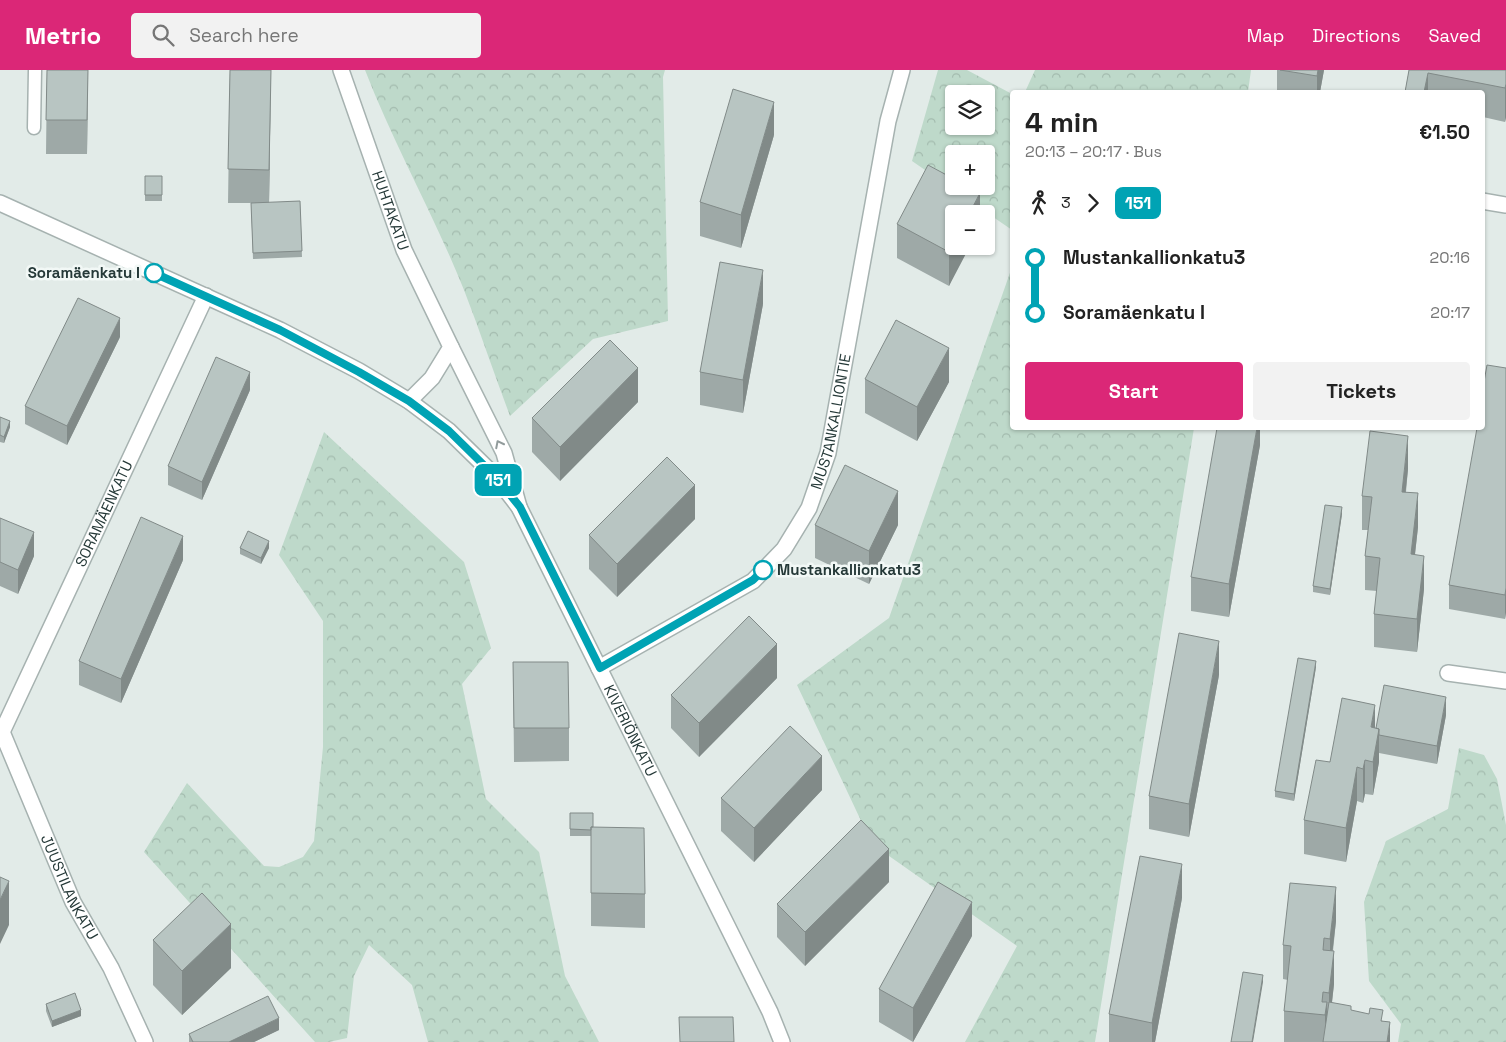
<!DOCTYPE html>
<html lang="en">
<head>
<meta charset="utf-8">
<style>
  :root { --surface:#fff; --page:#f2f2f2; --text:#222; --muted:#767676; --accent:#db2777 }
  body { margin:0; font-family:"Space Grotesk",sans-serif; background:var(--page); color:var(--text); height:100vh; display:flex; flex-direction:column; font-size:19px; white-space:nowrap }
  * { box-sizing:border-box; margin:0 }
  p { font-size:16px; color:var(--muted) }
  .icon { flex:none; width:28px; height:28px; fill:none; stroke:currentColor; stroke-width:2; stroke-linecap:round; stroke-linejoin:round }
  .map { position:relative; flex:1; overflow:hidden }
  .details { position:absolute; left:1010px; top:20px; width:475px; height:340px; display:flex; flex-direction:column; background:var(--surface); border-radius:5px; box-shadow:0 1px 4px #0004 }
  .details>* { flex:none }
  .badge { padding:0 10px; border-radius:8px; font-size:18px; line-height:32px }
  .fabs { position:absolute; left:945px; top:15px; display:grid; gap:10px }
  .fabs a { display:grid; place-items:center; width:50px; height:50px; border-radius:5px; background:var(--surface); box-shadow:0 1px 4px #0004; font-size:25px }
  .map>.badge { position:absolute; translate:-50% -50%; box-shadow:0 0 0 2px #fff }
  .legs { display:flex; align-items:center; gap:8px; height:55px; padding:0 15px; font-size:16px }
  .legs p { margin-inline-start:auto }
  .head { display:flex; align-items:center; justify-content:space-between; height:85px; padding:0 15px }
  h1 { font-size:28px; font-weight:800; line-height:38px }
  .action { display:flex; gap:10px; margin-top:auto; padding:10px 15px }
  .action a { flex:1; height:58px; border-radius:5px; background:var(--accent); color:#fff; font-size:20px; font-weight:800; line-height:58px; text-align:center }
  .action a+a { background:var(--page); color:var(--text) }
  ul { padding:0 15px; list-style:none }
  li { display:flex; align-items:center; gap:18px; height:55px; font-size:19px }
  li i { display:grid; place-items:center; width:8px; height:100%; margin:0 6px; background:currentColor }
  li i::after { content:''; width:12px; height:12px; margin:-6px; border:4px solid; border-radius:50%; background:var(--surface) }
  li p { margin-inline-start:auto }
  li:first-child i { background:linear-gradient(#0000 50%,currentColor 0) }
  li:last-child i { background:linear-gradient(currentColor 50%,#0000 0) }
  header { display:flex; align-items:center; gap:30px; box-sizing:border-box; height:70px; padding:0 25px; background:var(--accent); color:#fff }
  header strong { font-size:24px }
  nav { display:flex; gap:28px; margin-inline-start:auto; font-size:18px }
  .search { width:350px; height:45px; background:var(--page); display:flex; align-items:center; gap:12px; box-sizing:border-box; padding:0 18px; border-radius:5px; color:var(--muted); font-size:19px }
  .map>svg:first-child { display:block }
</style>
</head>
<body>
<header>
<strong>Metrio</strong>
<div class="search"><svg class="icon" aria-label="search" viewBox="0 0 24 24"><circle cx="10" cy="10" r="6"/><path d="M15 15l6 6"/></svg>Search here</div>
<nav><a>Map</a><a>Directions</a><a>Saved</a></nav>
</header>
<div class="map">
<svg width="1506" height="972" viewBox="0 0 1506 972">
  <defs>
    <pattern id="forest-crowns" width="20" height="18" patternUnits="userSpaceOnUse" patternTransform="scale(1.25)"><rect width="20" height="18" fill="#bed9ca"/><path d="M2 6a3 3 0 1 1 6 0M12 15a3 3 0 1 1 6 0" fill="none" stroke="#a3bbae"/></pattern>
  </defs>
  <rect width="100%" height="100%" fill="#e2ebe8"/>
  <path fill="url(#forest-crowns)" fill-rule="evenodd" d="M 365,0 L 665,0 L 663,7 L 668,251 L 593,269 L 510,346 C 494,304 480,261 464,220 C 434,145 394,75 365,0 Z
    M 938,0 L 967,0 L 1012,24 L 1012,160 L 912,91 ZM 954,24 L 986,24 L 986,56 L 954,56 ZM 954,84 L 986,84 L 986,116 L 954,116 Z
    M 1035,0 L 1251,0 L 1248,22 L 1025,22 Z
    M 1012,197 L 1012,358 L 1194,358 L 1095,972 L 965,972 L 1017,876 L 872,774 L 797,615 L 889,548 Z
    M 324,362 L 464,492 L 491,578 L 462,614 L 486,729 L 539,782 L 565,906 L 599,972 L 428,972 L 412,915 L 369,875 L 354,906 L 347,968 L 329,972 L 315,972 L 144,782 L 187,713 L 264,796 L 279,797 L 303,787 L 314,771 L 323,677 L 323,551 L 279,485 Z
    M 1459,678 L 1484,685 L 1497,709 L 1506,755 L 1506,972 L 1398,972 L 1401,954 L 1369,911 L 1364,832 L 1386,771 L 1448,739 Z"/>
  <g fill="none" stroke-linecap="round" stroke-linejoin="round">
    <g stroke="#a6b2b0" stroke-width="15">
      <path id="service" d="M 34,58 L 35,0"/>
    </g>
    <g stroke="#a6b2b0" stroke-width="18">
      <g id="minor">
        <path id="s1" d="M 341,0 L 404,180 L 451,277 L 432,308 L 409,331"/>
        <path d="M 1482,131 L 1506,135"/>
        <path d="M 451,277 L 504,383 L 519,437"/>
        <path id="s2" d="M 599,598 L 753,511 L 784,479 L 809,438 L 828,383 L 888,51 L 902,0"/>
        <path d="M 1448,603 L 1506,611"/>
        <path id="s3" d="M 0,660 L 2,662 L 73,832 L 111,898 L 145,972"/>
        <path id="s4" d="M 2,662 L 206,226"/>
      </g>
    </g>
    <g stroke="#a6b2b0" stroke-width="18">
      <g id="tertiary">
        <path id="s5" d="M 0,133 L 280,260 L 359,301 L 409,331 L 449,361 L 496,407 L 519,437 L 770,942 L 782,972"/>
      </g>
    </g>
    <use href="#service" stroke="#fff" stroke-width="12"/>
    <use href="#minor" stroke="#fff" stroke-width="15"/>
    <use href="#tertiary" stroke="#fff" stroke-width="15"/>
  </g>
  <path fill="#9ea9a7" d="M 47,0 L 88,0 L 87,84 L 46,84 Z
    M 230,0 L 271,0 L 269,133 L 300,131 L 302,187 L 253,189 L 251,133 L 228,133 Z
    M 1277,0 L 1324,0 L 1320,22 L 1277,22 Z
    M 1409,0 L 1506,0 L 1506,47 L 1505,52 L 1483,47 L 1482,78 L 1482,22 L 1405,22 Z
    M 774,65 L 741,178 L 700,166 L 700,132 Z
    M 145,106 L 162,106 L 162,131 L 145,131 Z
    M 980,144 L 949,216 L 897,188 L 897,154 Z
    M 763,234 L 743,343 L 700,335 L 700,302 Z
    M 120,267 L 67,375 L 25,354 L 25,336 Z
    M 1506,298 L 1506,542 L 1505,549 L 1449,539 L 1449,515 Z
    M 865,309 L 949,312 L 917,371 L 865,343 Z
    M 250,320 L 202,430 L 168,415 L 168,396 Z
    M 638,332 L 560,411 L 532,382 L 532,348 Z
    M 0,347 L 10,357 L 4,373 L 0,372 Z
    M 1260,358 L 1260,375 L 1229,547 L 1191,541 L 1191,507 Z
    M 1408,399 L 1406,422 L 1418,457 L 1415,485 L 1424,519 L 1417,582 L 1374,577 L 1374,544 L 1377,521 L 1365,520 L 1365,486 L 1368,460 L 1362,460 L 1362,426 Z
    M 1342,444 L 1330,525 L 1313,522 L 1313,516 Z
    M 0,448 L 34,486 L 18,524 L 0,516 Z
    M 695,449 L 617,527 L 589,499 L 589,465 Z
    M 815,455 L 898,455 L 869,514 L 815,488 Z
    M 240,478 L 269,478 L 261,494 L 240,484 Z
    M 183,490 L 121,633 L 79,615 L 79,591 Z
    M 513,592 L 569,658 L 569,691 L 514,692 Z
    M 1316,597 L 1294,731 L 1275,727 L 1275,721 Z
    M 1219,605 L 1189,767 L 1149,759 L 1149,726 Z
    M 777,608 L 699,687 L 671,658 L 671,625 Z
    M 1446,645 L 1437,694 L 1379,683 L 1379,692 L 1373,725 L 1365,724 L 1363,733 L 1357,731 L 1346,792 L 1304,784 L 1304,750 L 1330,692 L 1375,658 Z
    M 822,720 L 754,792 L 721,761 L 721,728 Z
    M 570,743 L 593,757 L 645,824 L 645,858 L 591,856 L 591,766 L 570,766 Z
    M 889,812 L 805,896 L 777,867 L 777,834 Z
    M 1182,828 L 1155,972 L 1109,972 L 1109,944 Z
    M 1336,851 L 1333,881 L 1334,914 L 1332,933 L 1351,941 L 1383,951 L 1390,972 L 1284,972 L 1284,941 L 1288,910 L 1283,909 L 1283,875 Z
    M 972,866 L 913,972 L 879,952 L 879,919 Z
    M 153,870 L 231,898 L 182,945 L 153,915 Z
    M 46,934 L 81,946 L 52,957 L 46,941 Z
    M 279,960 L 254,972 L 189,972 L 189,964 Z"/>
  <path fill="#818a88" d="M 88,0 L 87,84 L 87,50 Z
    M 271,0 L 269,134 L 269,100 Z
    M 1318,0 L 1324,0 L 1320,22 L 1317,22 L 1317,6 Z
    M 1428,3 L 1428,22 L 1424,22 Z
    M 1506,14 L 1506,47 L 1505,52 L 1505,18 Z
    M 774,32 L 774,65 L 741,178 L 741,145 Z
    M 1483,40 L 1483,73 L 1482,78 L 1482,44 Z
    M 980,123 L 980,144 L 969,144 Z
    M 954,173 L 954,176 L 970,176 L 949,216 L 949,182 Z
    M 763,200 L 763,234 L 743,343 L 743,310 Z
    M 120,248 L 120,267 L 67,375 L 67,356 Z
    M 949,278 L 949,312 L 917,371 L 917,337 Z
    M 638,298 L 638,332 L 560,411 L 560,377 Z
    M 250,302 L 250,320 L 202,430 L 202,412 Z
    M 10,351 L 10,357 L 4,373 L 4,367 Z
    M 1257,358 L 1260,358 L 1260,375 L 1229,547 L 1229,514 Z
    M 1408,366 L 1408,399 L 1402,455 L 1402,422 Z
    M 695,415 L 695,449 L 617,527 L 617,494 Z
    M 898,421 L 898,455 L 869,514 L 869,481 Z
    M 1418,423 L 1418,457 L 1411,518 L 1411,484 Z
    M 1342,437 L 1342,444 L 1330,525 L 1330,519 Z
    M 34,462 L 34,486 L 18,524 L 18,500 Z
    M 183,466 L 183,490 L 121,633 L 121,609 Z
    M 269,471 L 269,478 L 261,494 L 261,488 Z
    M 1424,486 L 1424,519 L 1417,582 L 1417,549 Z
    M 1506,518 L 1506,542 L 1505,549 L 1505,525 Z
    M 1219,571 L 1219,605 L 1189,767 L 1189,734 Z
    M 777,574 L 777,608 L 699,687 L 699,653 Z
    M 1316,591 L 1316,597 L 1294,731 L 1294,724 Z
    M 1446,627 L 1446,645 L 1437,694 L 1437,676 Z
    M 1375,635 L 1375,664 L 1371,657 Z
    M 1379,659 L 1379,692 L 1373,725 L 1373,692 Z
    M 822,686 L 822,720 L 754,792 L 754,758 Z
    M 1365,690 L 1365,724 L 1363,733 L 1363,699 Z
    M 1357,697 L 1357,731 L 1346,792 L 1346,758 Z
    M 889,779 L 889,812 L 805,896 L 805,862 Z
    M 1182,794 L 1182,828 L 1155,972 L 1152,972 L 1152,953 Z
    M 9,811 L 9,855 L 0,874 L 0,830 Z
    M 1336,817 L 1336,851 L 1330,902 L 1330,869 Z
    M 972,832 L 972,866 L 913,972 L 913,938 Z
    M 231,854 L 231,898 L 182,945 L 182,901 Z
    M 1334,881 L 1334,914 L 1329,957 L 1329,923 Z
    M 1263,905 L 1263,912 L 1253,972 L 1252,972 Z
    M 1327,932 L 1327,966 L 1325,972 L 1325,945 Z
    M 81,940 L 81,946 L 52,957 L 52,951 Z
    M 279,948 L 279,960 L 254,972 L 229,972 Z
    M 1390,952 L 1390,972 L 1387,972 Z"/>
  <path fill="#b8c5c2" stroke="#818a88" d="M 47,0 L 88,0 L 87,50 L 46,50 Z
    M 230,0 L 271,0 L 269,100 L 228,99 Z
    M 1280,0 L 1318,0 L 1317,6 Z
    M 1409,0 L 1506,0 L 1506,14 L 1505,18 L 1428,3 L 1424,22 L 1405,22 Z
    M 733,19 L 774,32 L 741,145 L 700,132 Z
    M 928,95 L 954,109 L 954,116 L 968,116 L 980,123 L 969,144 L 954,144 L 954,173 L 949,182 L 897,154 Z
    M 145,106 L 162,106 L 162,125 L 145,125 Z
    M 300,131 L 302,181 L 253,183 L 251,133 Z
    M 720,192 L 763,200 L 743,310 L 700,302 Z
    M 78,228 L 120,248 L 67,356 L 25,336 Z
    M 896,250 L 949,278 L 917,337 L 865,309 Z
    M 610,270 L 638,298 L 560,377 L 532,348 Z
    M 216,287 L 250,302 L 202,412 L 168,396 Z
    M 1487,295 L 1506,298 L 1506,518 L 1505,525 L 1449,515 L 1477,358 L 1482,358 L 1482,323 Z
    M 0,347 L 10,351 L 4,367 L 0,365 Z
    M 1217,358 L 1257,358 L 1229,514 L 1191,507 Z
    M 1370,361 L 1408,366 L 1402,422 L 1418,423 L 1411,484 L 1424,486 L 1417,549 L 1374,544 L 1380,488 L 1365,486 L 1372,427 L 1362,426 Z
    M 667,387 L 695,415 L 617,494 L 589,465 Z
    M 845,395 L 898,421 L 869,481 L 815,455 Z
    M 1325,435 L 1342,437 L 1330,519 L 1313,516 Z
    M 141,447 L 183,466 L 121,609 L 79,591 Z
    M 0,448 L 34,462 L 18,500 L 0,492 Z
    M 248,461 L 269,471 L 261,488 L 240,478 Z
    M 749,546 L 777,574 L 699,653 L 671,625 Z
    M 1179,563 L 1219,571 L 1189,734 L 1149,726 Z
    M 1298,588 L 1316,591 L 1294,724 L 1275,721 Z
    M 513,592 L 568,592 L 569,658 L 514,658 Z
    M 1384,615 L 1446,627 L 1437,676 L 1379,665 L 1379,659 L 1376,658 Z
    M 1342,628 L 1375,635 L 1371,657 L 1379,659 L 1373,692 L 1365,690 L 1363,699 L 1357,697 L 1346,758 L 1304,750 L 1316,690 L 1330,692 Z
    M 790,656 L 822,686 L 754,758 L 721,728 Z
    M 570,743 L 593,743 L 593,757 L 591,757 L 591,760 L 570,759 Z
    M 861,750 L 889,779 L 805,862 L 777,834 Z
    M 591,757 L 644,758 L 645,824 L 591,823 Z
    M 1140,786 L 1182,794 L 1152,953 L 1109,944 Z
    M 0,807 L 9,811 L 0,830 Z
    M 938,812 L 972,832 L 913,938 L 879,919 Z
    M 1290,813 L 1336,817 L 1330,869 L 1324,868 L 1323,880 L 1334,881 L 1329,923 L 1323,922 L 1322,932 L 1327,932 L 1325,945 L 1284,941 L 1291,876 L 1283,875 Z
    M 202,823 L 231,854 L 182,901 L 153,870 Z
    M 1243,902 L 1263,905 L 1252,972 L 1231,972 Z
    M 75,923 L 81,940 L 52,951 L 46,934 Z
    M 268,926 L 279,948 L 229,972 L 193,972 L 189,964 Z
    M 1329,932 L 1351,936 L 1351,940 L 1369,944 L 1370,938 L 1383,940 L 1381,951 L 1390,952 L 1387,972 L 1323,972 Z
    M 679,947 L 733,947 L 734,972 L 680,972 Z"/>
  <defs><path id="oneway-chevron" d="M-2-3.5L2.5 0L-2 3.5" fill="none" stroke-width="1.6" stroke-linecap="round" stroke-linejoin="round" transform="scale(1.25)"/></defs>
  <use stroke="#929c9c" href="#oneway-chevron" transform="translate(499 374) rotate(-117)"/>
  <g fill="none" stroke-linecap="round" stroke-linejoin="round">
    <g stroke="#fff" stroke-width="11">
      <path id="line-1" d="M 154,203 L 280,260 L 359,302 L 409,331 L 449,361 L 496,407 L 520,437 L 600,598 L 753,510 L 763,500"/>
    </g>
    <use href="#line-1" stroke="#00a3b4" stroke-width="8"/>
  </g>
  <g fill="#fff" stroke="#00a3b4" stroke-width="2.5">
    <circle cx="154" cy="203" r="9"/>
    <circle cx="763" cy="500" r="9"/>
  </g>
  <g text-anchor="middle" stroke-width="5" stroke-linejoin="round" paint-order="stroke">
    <g font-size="15" fill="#253938" stroke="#f2f8f6">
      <text dy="5" stroke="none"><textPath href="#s1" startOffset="149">HUHTAKATU</textPath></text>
      <text dy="5" stroke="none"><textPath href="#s2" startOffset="359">MUSTANKALLIONTIE</textPath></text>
      <text dy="5" stroke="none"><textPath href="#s4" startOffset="241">SORAMÄENKATU</textPath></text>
      <text dy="5" stroke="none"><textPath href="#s5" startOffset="858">KIVERIÖNKATU</textPath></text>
      <text dy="5" stroke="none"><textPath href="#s3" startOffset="172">JUUSTILANKATU</textPath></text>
    </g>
    <g font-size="15" font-weight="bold" fill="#253938" stroke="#f2f8f6" text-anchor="end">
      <text x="140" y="208">Soramäenkatu I</text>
      <text x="777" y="505" text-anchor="start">Mustankallionkatu3</text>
    </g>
  </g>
</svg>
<div class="fabs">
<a><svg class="icon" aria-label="layers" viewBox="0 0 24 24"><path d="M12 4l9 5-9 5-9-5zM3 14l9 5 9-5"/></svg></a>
<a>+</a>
<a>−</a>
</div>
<b class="badge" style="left:498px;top:410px;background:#00a3b4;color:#fff">151</b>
<section class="details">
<div class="head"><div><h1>4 min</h1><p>20:13 – 20:17 · Bus</p></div><b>€1.50</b></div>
<div class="legs"><svg class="icon" aria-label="walk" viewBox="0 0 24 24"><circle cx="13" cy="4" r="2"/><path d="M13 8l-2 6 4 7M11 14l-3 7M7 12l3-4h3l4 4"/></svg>3<svg class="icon" aria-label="forward" viewBox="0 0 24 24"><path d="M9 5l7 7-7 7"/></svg><b class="badge" style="background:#00a3b4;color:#fff">151</b></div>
<ul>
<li><i style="color:#00a3b4"></i><b>Mustankallionkatu3</b><p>20:16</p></li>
<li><i style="color:#00a3b4"></i><b>Soramäenkatu I</b><p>20:17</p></li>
</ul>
<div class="action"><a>Start</a><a>Tickets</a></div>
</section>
</div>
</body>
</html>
